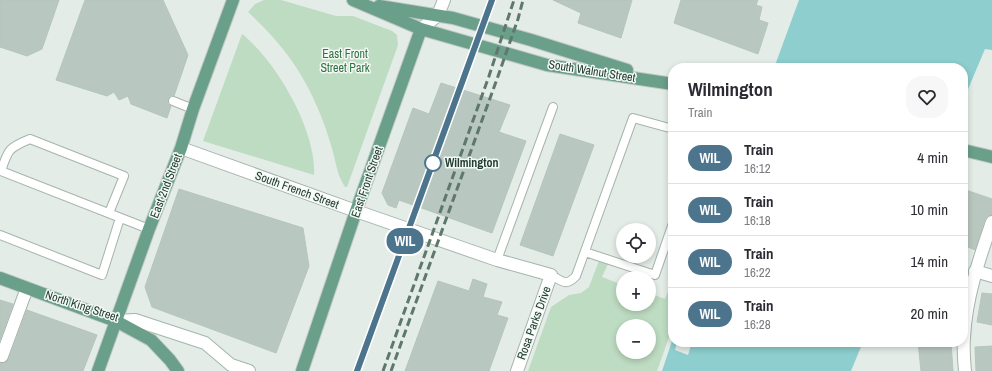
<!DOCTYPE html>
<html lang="en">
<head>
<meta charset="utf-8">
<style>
  :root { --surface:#fff; --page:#f7f7f7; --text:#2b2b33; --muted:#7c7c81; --line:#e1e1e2 }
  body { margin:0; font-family:"Archivo Narrow",sans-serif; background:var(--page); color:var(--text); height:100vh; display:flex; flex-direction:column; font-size:15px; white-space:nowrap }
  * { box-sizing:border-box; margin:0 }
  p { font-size:13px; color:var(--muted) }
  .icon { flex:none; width:22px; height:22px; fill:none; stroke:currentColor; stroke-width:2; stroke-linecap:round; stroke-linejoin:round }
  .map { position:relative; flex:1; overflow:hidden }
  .drawer { position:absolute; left:668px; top:63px; width:300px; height:284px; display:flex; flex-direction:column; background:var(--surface); border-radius:16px; box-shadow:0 2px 6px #0003 }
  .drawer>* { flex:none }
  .badge { padding:0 8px; border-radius:13px; font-size:14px; line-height:26px }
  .tools { position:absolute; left:616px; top:223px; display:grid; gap:8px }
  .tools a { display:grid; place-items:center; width:40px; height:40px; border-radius:50%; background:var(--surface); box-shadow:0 2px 6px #0003; font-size:20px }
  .map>.badge { position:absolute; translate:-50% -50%; box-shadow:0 0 0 2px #fff }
  .round { display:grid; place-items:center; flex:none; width:42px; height:42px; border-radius:16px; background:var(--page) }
  .overview { display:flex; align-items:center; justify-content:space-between; height:68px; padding:0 20px }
  h1 { font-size:19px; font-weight:700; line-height:30px }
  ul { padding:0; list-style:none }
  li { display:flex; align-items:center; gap:12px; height:52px; padding:0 20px; border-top:1px solid var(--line) }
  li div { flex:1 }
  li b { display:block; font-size:15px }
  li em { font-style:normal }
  li .badge { min-width:44px; font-weight:700; text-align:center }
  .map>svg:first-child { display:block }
</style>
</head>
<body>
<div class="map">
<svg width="992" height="371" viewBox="0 0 992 371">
  <rect width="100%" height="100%" fill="#e3ece7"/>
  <path fill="#bddcc1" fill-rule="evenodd" d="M 264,0 L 281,0 L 336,16 L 353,16 L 392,31 L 397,35 L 398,45 L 347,187 L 345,187 C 337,174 337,167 333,152 C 331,144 328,137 326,129 C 308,79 287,48 248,12 L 255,4 Z
    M 242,34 C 276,61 317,131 314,175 L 203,141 Z
    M 600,258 L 609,262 L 602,277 L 623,285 L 623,304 L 649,304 L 649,293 L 665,299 L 673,278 L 673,326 L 657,371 L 528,371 L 551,307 L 569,295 L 581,293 L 589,287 ZM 623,326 L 649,326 L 649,352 L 623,352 Z"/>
  <path fill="#8ecece" d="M 799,0 L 992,0 L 992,50 L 985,49 L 963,101 L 963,68 L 774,68 Z
    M 673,338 L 673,342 L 863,342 L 851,371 L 662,371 Z"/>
  <path fill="#e3ece7" d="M 677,342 L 692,342 L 688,355 L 675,350 Z"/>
  <path fill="#b8c7bf" stroke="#b6c5bc" d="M 0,0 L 59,0 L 42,49 L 27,56 L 0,47 Z
    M 85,0 L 163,0 L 188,55 L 174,96 L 170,96 L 168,99 L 168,104 L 171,106 L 167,118 L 131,104 L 128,96 L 119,100 L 114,92 L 107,96 L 56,80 Z
    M 553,0 L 632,0 L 621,38 L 578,23 L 581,13 Z
    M 681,0 L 758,0 L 756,5 L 762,7 L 759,20 L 768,23 L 758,54 L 674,23 Z
    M 441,83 L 510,105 L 499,132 L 526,141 L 492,233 L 399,200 L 396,208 L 388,205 L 382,193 L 413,108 L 429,114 Z
    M 560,134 L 594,145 L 553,256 L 520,245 Z
    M 179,189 L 303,228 L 309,266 L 276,353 L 152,307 L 145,287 Z
    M 963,189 L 992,199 L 992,215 L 987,216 L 985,219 L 975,250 L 963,245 Z
    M 473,279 L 487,284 L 483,297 L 502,302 L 497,315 L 508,318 L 489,371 L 405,371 L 438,281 L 469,291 Z
    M 982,293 L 992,294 L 992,325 L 977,322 Z
    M 0,300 L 13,304 L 0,340 Z
    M 27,310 L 97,335 L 83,371 L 0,371 L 0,363 L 6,362 L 9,359 Z
    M 918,342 L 951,342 L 953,371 L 921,371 Z
    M 992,346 L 992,371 L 976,371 L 975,347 Z"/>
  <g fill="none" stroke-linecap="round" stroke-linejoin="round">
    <g stroke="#a6b4ad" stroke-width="10">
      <path id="lane" d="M 173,101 L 193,109
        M 109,213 L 124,176 L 30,139 C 8,148 8,150 1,171 L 149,229
        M 0,235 L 102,275 L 120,218
        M 585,252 L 655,275 L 673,223
        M 497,260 L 553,107
        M 551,275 C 562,281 566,287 576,276 L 633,118 L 673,129"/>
    </g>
    <g stroke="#a6b4ad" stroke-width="14">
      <path id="street" d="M 181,148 L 356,211 L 497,260 L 551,275 L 517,371
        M 975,271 L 992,276
        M 2,356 L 27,288
        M 965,371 C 964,360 963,349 964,337 C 966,298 979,259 992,222"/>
    </g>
    <g stroke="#a2b7ad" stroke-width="14">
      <path id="secondary" d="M 421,29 L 438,15 L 444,0
        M 116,321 L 135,320 L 205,343 L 231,365 L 249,371"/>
    </g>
    <g stroke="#c1c9c6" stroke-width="14">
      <path id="primary" d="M 353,0 L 421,29 L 547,65 L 673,84
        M 379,6 L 453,18 L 531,40 L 627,70
        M 963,150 L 992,157
        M 0,278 L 116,321 L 151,340 L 170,360 L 178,371
        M 98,371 L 149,229 L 181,148 L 193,109 L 233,0
        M 302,371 L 356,211 L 421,29"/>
    </g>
    <use href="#lane" stroke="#fff" stroke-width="8"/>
    <use href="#street" stroke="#fff" stroke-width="12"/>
    <use href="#secondary" stroke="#fff" stroke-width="12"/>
    <use href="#primary" stroke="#6a9f89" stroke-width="12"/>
    <path stroke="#5e786d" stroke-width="3" stroke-dasharray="8 4" stroke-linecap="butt" d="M 357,371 L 492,0
      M 383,371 L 489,76 L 514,0
      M 391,371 L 497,79 L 518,19 L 523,0"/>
  </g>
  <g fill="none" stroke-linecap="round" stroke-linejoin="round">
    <g stroke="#fff" stroke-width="9">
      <path id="line" d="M 357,371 L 492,0"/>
    </g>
    <use href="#line" stroke="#4c748c" stroke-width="6"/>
  </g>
  <circle fill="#fff" stroke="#4c748c" stroke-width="2" cx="433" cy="163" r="8"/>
  <g text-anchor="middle" stroke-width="3" stroke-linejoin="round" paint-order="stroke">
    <g font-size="12" fill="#30713f" stroke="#f3f9f5">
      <text x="345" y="58">East Front<tspan x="345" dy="14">Street Park</tspan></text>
    </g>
    <g font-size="12" fill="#233d32" stroke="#f3f9f5">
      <text transform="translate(592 71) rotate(9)" y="4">South Walnut Street</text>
      <text transform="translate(367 182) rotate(-71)" y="4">East Front Street</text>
      <text transform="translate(166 186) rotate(-69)" y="4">East 2nd Street</text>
      <text transform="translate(297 190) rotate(20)" y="4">South French Street</text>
      <text transform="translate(82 306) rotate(18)" y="4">North King Street</text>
      <text transform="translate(534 323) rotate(-70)" y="4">Rosa Parks Drive</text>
    </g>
    <g font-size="12" font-weight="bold" fill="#233d32" stroke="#f3f9f5" text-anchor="start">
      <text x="445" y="167">Wilmington</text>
    </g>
  </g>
</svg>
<div class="tools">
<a><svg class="icon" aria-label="locate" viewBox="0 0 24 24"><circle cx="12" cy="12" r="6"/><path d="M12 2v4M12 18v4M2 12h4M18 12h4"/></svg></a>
<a>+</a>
<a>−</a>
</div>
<b class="badge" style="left:405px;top:241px;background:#4c748c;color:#fff">WIL</b>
<section class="drawer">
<div class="overview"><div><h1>Wilmington</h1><p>Train</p></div><a class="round"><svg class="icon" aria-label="heart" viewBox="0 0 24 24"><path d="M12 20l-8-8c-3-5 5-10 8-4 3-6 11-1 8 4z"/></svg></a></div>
<ul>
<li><span class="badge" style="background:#4c748c;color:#fff">WIL</span><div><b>Train</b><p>16:12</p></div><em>4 min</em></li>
<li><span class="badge" style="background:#4c748c;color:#fff">WIL</span><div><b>Train</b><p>16:18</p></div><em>10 min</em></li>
<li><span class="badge" style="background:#4c748c;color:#fff">WIL</span><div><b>Train</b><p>16:22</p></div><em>14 min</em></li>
<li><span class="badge" style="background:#4c748c;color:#fff">WIL</span><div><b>Train</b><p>16:28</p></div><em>20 min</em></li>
</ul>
</section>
</div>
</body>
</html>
